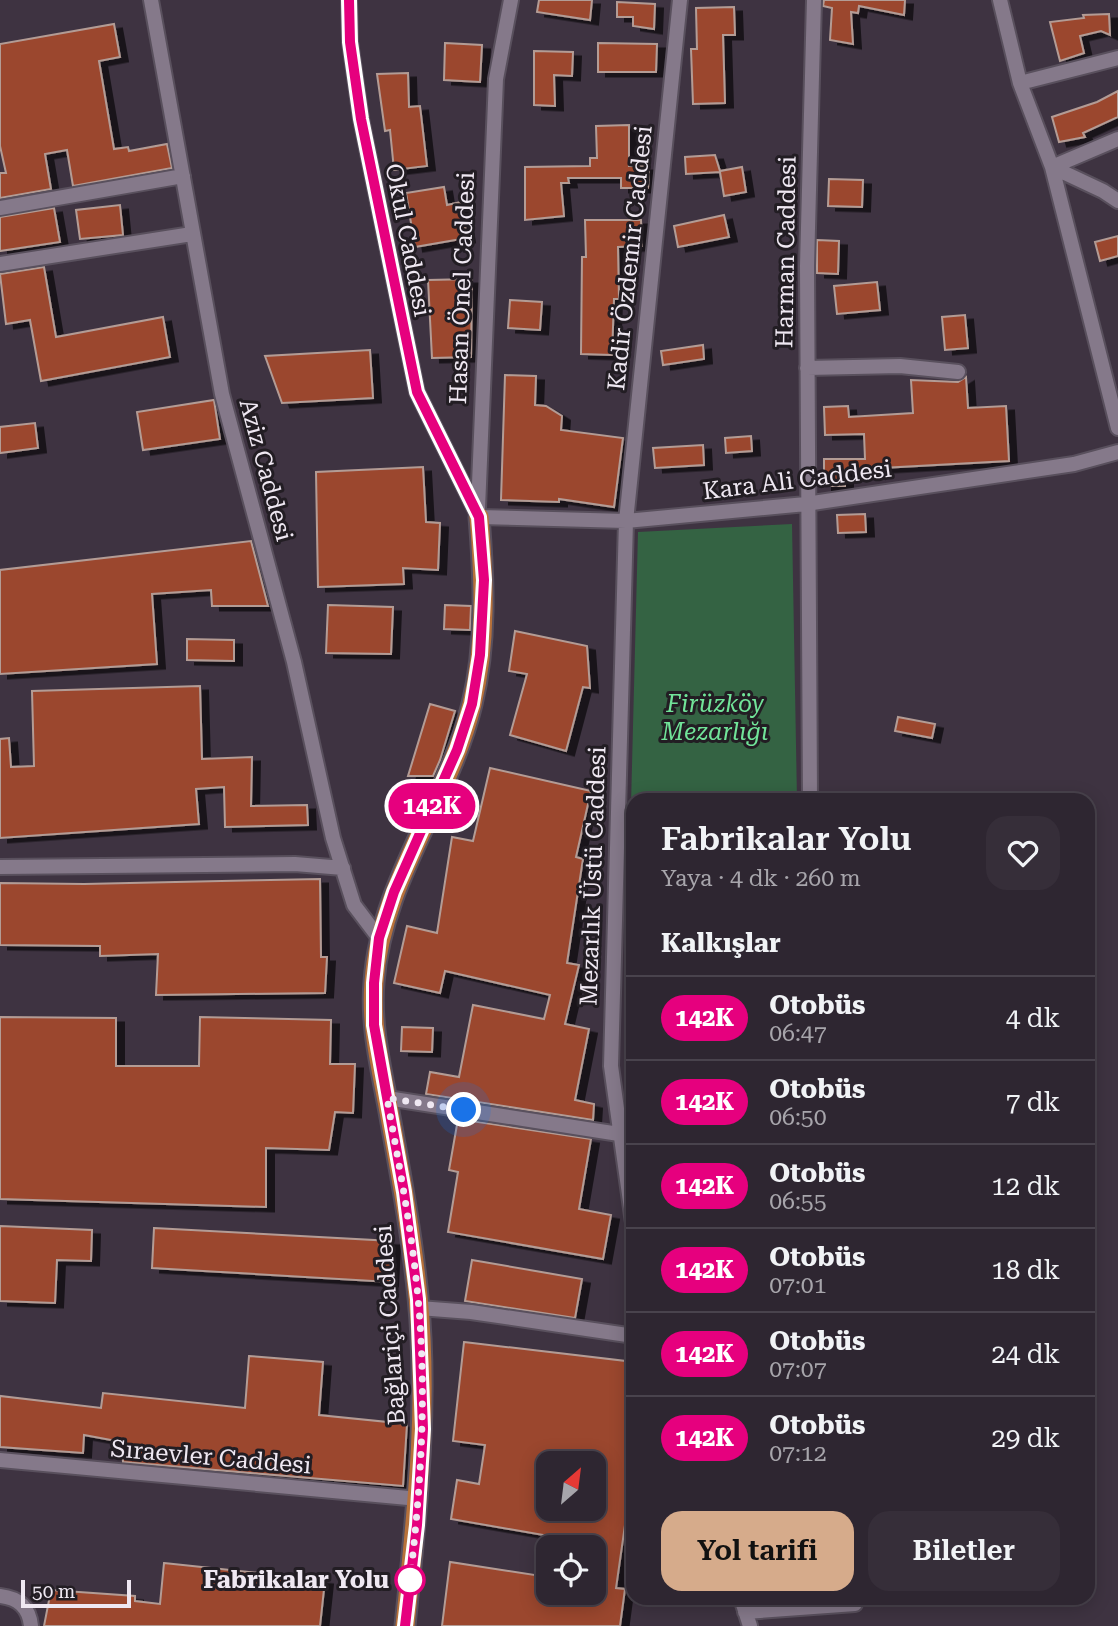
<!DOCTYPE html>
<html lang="tr">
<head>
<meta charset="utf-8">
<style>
  :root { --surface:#2e2631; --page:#362e39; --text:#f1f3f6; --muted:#a7a5ab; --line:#49434d; --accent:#d6ab8b }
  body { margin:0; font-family:"Roboto Serif",serif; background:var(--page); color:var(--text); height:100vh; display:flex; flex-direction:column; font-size:26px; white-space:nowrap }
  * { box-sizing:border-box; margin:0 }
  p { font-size:23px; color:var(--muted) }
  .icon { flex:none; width:38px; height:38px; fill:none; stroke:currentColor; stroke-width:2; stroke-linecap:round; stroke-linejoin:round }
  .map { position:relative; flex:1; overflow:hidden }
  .sheet { position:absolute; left:626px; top:793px; width:469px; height:812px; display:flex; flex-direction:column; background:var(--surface); border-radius:21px; box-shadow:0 4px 18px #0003,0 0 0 2px var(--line) }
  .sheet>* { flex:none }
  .badge { padding:0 14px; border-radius:23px; font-size:24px; line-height:46px }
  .needle { width:46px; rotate:28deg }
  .buttons { position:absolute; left:536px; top:1451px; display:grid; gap:14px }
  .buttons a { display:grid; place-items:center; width:70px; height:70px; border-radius:14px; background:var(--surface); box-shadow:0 4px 18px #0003,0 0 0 2px var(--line); font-size:35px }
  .scale { position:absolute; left:21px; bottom:18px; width:110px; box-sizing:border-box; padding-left:7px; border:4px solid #efe8f2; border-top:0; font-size:19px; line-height:24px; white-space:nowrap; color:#efe8f2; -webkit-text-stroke:5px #221d23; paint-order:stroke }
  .you { position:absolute; width:35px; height:35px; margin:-18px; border:5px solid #fff; border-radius:50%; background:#1a73e8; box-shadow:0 0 0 10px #1a73e833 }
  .map>.badge { position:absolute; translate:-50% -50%; box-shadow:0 0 0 4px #fff }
  h2 { padding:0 35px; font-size:26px; line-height:63px }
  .round { display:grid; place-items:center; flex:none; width:74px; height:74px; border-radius:21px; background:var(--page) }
  .overview { display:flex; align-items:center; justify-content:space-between; height:119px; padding:0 35px }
  h1 { font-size:33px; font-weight:600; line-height:52px }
  .button { display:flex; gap:14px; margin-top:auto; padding:14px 35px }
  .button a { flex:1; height:80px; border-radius:21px; background:var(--accent); color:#111; font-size:28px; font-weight:600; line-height:80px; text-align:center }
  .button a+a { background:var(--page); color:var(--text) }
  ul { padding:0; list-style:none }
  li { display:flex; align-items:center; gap:21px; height:84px; padding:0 35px; border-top:2px solid var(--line) }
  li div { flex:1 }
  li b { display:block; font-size:26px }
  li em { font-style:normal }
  li .badge { min-width:77px; font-weight:700; text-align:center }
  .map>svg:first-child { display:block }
</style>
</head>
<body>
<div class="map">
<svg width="1118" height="1626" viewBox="0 0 1118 1626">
  <defs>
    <filter id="shadow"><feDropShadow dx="8" dy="4.5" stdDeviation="0" flood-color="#0009"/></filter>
  </defs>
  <rect width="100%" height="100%" fill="#3e3341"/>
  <path fill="#346343" d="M 792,524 L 797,800 L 634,800 L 634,1075 L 624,1077 L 638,532 Z"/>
  <path fill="#9b462f" stroke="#b39c95" stroke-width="2" fill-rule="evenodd" filter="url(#shadow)" d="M 539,0 L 592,0 L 590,20 L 537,12 Z
    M 824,0 L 905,0 L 904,15 L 859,6 L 858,13 L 851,12 L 853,44 L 830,40 L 832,8 L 823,6 Z
    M 617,2 L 655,4 L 654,29 L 633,26 L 633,17 L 617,17 Z
    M 734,7 L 735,35 L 723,35 L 725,103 L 693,104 L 691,49 L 697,49 L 696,8 Z
    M 1109,14 L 1110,35 L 1101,31 L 1080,36 L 1084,53 L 1060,61 L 1050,22 L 1084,18 L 1083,15 Z
    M 114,24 L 120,57 L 99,61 L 114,149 L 128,147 L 129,151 L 167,144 L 172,168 L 73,186 L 67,150 L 45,154 L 51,189 L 0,198 L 0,173 L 6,173 L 0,146 L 0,44 Z
    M 445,43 L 482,45 L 480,82 L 444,80 Z
    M 598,43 L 657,44 L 656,72 L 598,72 Z
    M 534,51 L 573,52 L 572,76 L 554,75 L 555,106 L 534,105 Z
    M 408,73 L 409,107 L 420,106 L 427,166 L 394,170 L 390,130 L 385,131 L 377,74 Z
    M 1118,91 L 1118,117 L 1083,133 L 1085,137 L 1059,142 L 1052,117 L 1097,102 Z
    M 629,125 L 629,166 L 649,166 L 648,188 L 621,188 L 621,178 L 568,178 L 569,183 L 561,183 L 564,216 L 525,220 L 525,167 L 590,166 L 590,158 L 597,158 L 596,126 Z
    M 715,155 L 720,171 L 742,167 L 746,192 L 724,196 L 720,172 L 686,174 L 685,157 Z
    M 829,179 L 863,180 L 862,207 L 828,206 Z
    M 444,187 L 447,205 L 461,202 L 467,238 L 415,247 L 406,193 Z
    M 120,205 L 123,235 L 80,239 L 76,210 Z
    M 54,208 L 60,242 L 0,251 L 0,217 Z
    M 724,215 L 729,237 L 678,247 L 674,226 Z
    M 585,220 L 641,220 L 642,246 L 618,247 L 619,299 L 614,299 L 612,355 L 581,354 L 582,257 L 586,257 Z
    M 1118,236 L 1118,256 L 1100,261 L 1095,242 Z
    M 817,240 L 839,241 L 838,274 L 817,273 Z
    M 44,267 L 56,337 L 163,317 L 170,357 L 41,381 L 30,320 L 6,324 L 0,274 Z
    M 472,279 L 471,357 L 432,358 L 428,280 Z
    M 877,282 L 880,310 L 837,314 L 834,286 Z
    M 510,300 L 542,302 L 540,330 L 508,328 Z
    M 965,315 L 968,348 L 945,350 L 942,317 Z
    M 703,345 L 704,359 L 663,365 L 661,351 Z
    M 370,350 L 373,398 L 282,403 L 265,356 Z
    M 505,375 L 536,376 L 535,405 L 546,406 L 562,416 L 561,430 L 623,438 L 614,507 L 559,499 L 559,502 L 501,500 Z
    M 966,377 L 968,408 L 1006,406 L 1009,461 L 845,470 L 845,486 L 824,486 L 824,459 L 865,459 L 864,434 L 825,435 L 824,407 L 848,406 L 849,417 L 913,413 L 911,380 L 958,382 Z
    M 214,400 L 220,439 L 143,450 L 137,412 Z
    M 35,423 L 38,448 L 0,453 L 0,427 Z
    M 751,436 L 752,451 L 726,453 L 725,438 Z
    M 703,445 L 704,465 L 655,468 L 653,448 Z
    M 423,467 L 426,522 L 440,523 L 438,570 L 403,568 L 404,584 L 318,587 L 316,472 Z
    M 865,514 L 866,532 L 838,533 L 837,515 Z
    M 251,541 L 268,606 L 212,606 L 211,590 L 152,594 L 157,664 L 0,674 L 0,570 Z
    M 328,605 L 393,607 L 391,654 L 326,653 Z
    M 445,605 L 471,606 L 470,630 L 444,629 Z
    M 515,631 L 587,646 L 590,688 L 583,687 L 566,751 L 510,735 L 527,674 L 509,671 Z
    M 187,639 L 234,640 L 234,661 L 187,660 Z
    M 200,686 L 202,759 L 252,757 L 251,806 L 307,805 L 308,825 L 225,827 L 224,787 L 196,789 L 199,824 L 0,838 L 0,739 L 9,738 L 11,767 L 34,766 L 32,691 Z
    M 430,704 L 455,711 L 440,760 L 433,776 L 408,776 Z
    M 898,717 L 935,724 L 932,738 L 895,731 Z
    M 490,768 L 591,791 L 576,857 L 583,859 L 567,963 L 579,965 L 565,1024 L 589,1029 L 575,1100 L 594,1104 L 593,1120 L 426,1094 L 430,1072 L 459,1077 L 473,1005 L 544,1019 L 550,995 L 445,971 L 440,993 L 394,983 L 407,926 L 437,933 L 452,837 L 473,841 Z
    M 320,879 L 321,957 L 327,957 L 325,993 L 156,995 L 158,954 L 100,956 L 100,946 L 0,945 L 0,883 L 84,884 Z
    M 0,1017 L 116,1018 L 116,1066 L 199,1066 L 200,1017 L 331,1020 L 330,1064 L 355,1064 L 353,1113 L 335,1112 L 329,1150 L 266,1148 L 266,1207 L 0,1199 Z
    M 402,1027 L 433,1028 L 432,1052 L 401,1051 Z
    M 458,1119 L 591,1139 L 579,1209 L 611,1215 L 603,1259 L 448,1232 L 458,1172 L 449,1170 Z
    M 0,1226 L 92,1230 L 91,1261 L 57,1260 L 55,1303 L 0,1301 Z
    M 154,1228 L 392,1241 L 390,1282 L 152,1268 Z
    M 472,1260 L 582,1279 L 575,1318 L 465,1301 Z
    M 464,1342 L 634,1362 L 634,1519 L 626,1518 L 616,1588 L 625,1589 L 620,1626 L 442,1626 L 450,1562 L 548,1577 L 548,1592 L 593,1592 L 593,1547 L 553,1547 L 555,1537 L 451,1519 L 457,1480 L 479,1484 L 485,1445 L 453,1441 ZM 548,1452 L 593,1457 L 593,1508 L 548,1508 Z
    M 249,1356 L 323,1362 L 319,1415 L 407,1424 L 403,1486 L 123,1462 L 122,1442 L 84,1435 L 83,1453 L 0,1447 L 0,1396 L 101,1408 L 103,1393 L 245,1408 Z
    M 164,1563 L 325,1580 L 320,1626 L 44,1626 L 51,1590 L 135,1596 L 135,1601 L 160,1604 Z"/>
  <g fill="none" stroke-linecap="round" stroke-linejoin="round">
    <g stroke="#59505d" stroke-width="18">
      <path id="minor" d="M 151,0 L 222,394 L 294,662 L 333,838 L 354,905 L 379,938
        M 349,0 L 350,42 L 361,119 L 417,392 L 479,517
        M 1000,0 L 1020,83 L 1052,167 L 1118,428
        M 1020,83 L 1118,58
        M 1052,167 L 1103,191 L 1118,201
        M 1052,167 L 1118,139
        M 0,208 L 183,176
        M 0,264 L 192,234
        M 807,368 L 900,366 L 958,372
        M 478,508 L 496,79 L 511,0
        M 479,517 L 626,521 L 806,504 L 1074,464 L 1118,452
        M 810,800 L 807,266 L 814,0
        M 0,867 L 295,864 L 343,868
        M 387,1098 L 619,1134
        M 634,1230 L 611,1066 L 626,521 L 680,0
        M 419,1308 L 471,1312 L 634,1336
        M 0,1460 L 419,1499
        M 0,1596 C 18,1598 29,1607 31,1626
        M 741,1598 L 750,1626
        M 745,1612 L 855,1604"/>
    </g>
    <g stroke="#59505d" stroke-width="23">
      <path id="major" d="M 405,1626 C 416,1516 429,1407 418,1297 C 412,1236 401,1177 390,1117 C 382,1072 370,1027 374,982 C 381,881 449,800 472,704 C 487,643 484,579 479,517"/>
    </g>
    <use href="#minor" stroke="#85798a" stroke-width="14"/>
    <use href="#major" stroke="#b7713a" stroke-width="19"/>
  </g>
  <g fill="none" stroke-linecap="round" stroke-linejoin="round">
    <g stroke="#fff" stroke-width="16">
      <path id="line" d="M 349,0 L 350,42 L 361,119 L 417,392 L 479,517 L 484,580 L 480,655 L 472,704 L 457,750 L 394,892 L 379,938 L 374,983 L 374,1025 L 404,1192 L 418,1299 L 423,1429 L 417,1525 L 405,1626"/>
    </g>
    <use href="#line" stroke="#e6007e" stroke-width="10"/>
    <path stroke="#efe8f2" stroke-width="7" stroke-dasharray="0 12.6" d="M 410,1580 C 421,1487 427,1392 418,1298 C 412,1231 399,1165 387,1098 L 464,1110"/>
  </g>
  <circle fill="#fff" stroke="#e6007e" stroke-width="3.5" cx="410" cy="1580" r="14"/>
  <g text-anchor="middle" stroke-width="6" stroke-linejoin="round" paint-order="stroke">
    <g font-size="24" fill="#efe8f2" stroke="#221d23">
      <text transform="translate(408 240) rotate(79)" y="8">Okul Caddesi</text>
      <text transform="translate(786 252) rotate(-89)" y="8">Harman Caddesi</text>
      <text transform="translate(630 258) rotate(-84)" y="8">Kadir Özdemir Caddesi</text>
      <text transform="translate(462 288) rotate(-88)" y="8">Hasan Önel Caddesi</text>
      <text transform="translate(266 470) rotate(75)" y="8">Aziz Caddesi</text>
      <text transform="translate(797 480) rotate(-7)" y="8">Kara Ali Caddesi</text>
      <text transform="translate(593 876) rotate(-88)" y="8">Mezarlık Üstü Caddesi</text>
      <text transform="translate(390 1325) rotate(-94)" y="8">Bağlariçi Caddesi</text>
      <text transform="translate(211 1457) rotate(5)" y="8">Sıraevler Caddesi</text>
    </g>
    <g font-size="24" font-style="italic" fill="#71e499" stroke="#221d23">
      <text x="715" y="712">Firüzköy<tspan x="715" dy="28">Mezarlığı</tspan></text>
    </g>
    <g font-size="24" font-weight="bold" fill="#efe8f2" stroke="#221d23" text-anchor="end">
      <text x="389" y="1588">Fabrikalar Yolu</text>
    </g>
  </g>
</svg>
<div class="buttons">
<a><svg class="needle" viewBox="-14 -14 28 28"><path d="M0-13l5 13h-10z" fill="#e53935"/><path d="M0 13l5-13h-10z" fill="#a7a5ab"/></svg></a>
<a><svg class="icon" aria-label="locate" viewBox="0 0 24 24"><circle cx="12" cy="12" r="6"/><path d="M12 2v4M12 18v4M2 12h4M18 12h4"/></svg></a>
</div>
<div class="scale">50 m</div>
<div class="you" style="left:464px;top:1110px"></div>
<b class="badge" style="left:432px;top:806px;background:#e6007e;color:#fff">142K</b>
<section class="sheet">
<div class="overview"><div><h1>Fabrikalar Yolu</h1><p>Yaya · 4 dk · 260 m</p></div><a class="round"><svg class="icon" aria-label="heart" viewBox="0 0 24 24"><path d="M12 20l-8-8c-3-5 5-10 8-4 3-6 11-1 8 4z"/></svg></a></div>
<h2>Kalkışlar</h2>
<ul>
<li><span class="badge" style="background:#e6007e;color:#fff">142K</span><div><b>Otobüs</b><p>06:47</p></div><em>4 dk</em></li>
<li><span class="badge" style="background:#e6007e;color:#fff">142K</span><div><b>Otobüs</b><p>06:50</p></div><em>7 dk</em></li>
<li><span class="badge" style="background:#e6007e;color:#fff">142K</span><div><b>Otobüs</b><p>06:55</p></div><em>12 dk</em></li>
<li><span class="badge" style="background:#e6007e;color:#fff">142K</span><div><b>Otobüs</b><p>07:01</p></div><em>18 dk</em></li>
<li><span class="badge" style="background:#e6007e;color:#fff">142K</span><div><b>Otobüs</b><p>07:07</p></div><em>24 dk</em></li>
<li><span class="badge" style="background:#e6007e;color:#fff">142K</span><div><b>Otobüs</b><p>07:12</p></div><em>29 dk</em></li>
</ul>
<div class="button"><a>Yol tarifi</a><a>Biletler</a></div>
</section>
</div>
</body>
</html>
